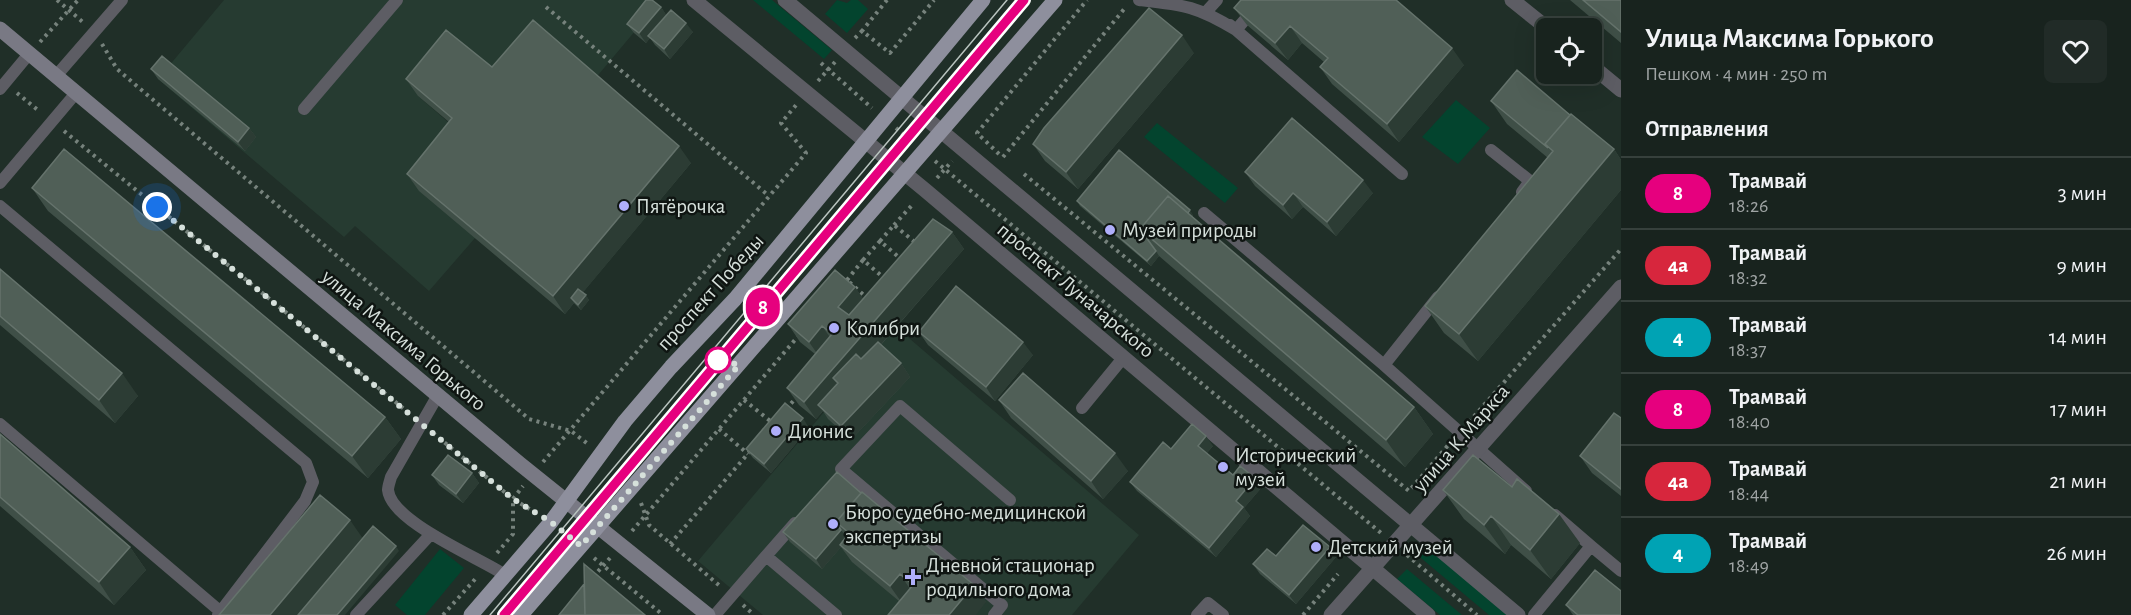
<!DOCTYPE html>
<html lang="ru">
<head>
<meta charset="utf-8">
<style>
  :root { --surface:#18231e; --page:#212b27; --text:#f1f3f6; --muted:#9fa4a4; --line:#36403c }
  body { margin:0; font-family:"Alegreya Sans",sans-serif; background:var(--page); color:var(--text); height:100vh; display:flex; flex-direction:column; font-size:22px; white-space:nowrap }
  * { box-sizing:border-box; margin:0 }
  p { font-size:20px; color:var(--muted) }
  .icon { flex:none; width:33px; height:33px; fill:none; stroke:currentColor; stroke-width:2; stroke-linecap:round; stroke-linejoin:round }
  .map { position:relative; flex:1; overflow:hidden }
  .side { display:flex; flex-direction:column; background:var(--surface); width:510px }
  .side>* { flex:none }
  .badge { padding:0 12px; border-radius:20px; font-size:21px; line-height:39px }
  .buttons { position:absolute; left:1536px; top:18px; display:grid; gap:12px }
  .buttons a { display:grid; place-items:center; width:66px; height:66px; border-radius:9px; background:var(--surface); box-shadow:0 6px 24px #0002,0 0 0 2px var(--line); font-size:30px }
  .you { position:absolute; width:30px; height:30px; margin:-15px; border:4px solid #fff; border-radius:50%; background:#1a73e8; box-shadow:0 0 0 9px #1a73e833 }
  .map>.badge { position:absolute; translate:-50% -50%; box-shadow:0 0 0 3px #fff }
  h2 { padding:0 24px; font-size:22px; line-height:54px }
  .round { display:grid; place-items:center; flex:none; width:63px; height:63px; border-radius:9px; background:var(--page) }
  .summary { display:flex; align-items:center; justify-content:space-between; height:102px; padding:0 24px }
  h1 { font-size:28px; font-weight:600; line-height:45px }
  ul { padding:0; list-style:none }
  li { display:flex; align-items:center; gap:18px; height:72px; padding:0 24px; border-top:2px solid var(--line) }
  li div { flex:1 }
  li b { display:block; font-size:22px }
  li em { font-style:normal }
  li .badge { min-width:66px; font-weight:700; text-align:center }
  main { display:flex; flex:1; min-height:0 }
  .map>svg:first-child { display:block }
</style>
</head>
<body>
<main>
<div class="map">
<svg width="1621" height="615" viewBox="0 0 1621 615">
  <rect width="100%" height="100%" fill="#202f28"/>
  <path fill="#263b31" d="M 224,0 L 648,0 L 651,12 L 594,80 L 504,85 L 418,96 L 464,136 L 475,238 L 429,291 L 355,226 L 344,237 L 158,79 Z
    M 896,327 L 1139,535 L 1072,615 L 763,615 L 698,561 Z"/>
  <path fill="#03442e" d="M 753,0 L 772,0 L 832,50 L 824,59 Z
    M 837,0 L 847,3 L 851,0 L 858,0 L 868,9 L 847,33 L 825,14 Z
    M 1456,100 L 1490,128 L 1458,164 L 1422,137 Z
    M 1157,123 L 1238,188 L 1225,203 L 1144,137 Z
    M 1423,544 L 1507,615 L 1489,615 L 1415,553 Z
    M 440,549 L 464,568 L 425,615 L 407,615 L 395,605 Z
    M 1407,569 L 1462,615 L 1440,615 L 1397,579 Z"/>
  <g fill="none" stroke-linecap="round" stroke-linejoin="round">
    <path stroke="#76827c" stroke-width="4" stroke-dasharray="3 4.5" stroke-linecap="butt" d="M 57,0 L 84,23
      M 887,0 L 862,31 L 890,53 L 934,0
      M 546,7 L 769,196
      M 855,38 L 862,31
      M 40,42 L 78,0
      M 102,44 L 117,69 L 138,87 L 529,419 L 571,431 L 588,444
      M 821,63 L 872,108
      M 818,81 L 835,62
      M 17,93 L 39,111
      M 896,128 L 911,141
      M 64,131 L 409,413
      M 999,154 L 977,133 L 1087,0
      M 1003,157 L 1125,8
      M 935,161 L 1381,533
      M 1024,174 L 1409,491 L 1450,443
      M 937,178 L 952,161
      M 894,225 L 914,203
      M 880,241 L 894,225 L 916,243
      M 863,260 L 880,241 L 901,259
      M 847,280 L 863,260 L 884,278
      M 844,283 L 847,280 L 867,298
      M 744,400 L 774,424
      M 786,409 L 797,397
      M 1469,422 L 1621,249
      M 719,429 L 748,454
      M 433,433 L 513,499 L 536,513
      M 543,462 L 806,153 L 781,123 L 797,104
      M 641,503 L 649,525 L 721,587
      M 632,531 L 800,334
      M 670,544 L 752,449
      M 497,553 L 513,534 L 513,499 L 523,486
      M 1407,555 L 1477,615
      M 594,558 L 663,615
      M 593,577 L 610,558
      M 743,605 L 754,615
      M 443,615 L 477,577
      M 1303,615 L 1338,574"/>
    <path stroke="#5d5d64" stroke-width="12" d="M 1139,0 C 1184,5 1197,6 1236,30 L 1402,174
      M 1206,12 L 1217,0
      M 1230,25 L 1236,30 L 1262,0
      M 56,76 L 122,0
      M 0,89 L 29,54
      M 304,109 L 397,0
      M 1491,150 L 1530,181 L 1522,192
      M 0,183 L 76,93
      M 0,206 L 306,463 L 313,482 L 305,501 L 218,615
      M 1204,213 L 1384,365
      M 1438,297 L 1384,365 L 1526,491
      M 438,395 L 391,477 C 390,481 388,486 388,490 C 391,522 480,558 505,575
      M 1082,408 L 1123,358
      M 0,424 L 221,612
      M 1591,546 L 1621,571
      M 766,556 L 795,523
      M 356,615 L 430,535
      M 715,615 L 766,556 L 836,615
      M 994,615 L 1002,605 L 841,469 L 900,406 L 1010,500
      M 1197,615 L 1208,603 L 1223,615
      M 1534,615 L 1591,546 L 1555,515"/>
    <path stroke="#5d5d64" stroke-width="15" d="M 694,0 L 925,190 L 1428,615
      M 785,0 L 1518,615
      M 1512,0 L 1547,28
      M 1592,66 L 1621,90
      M 1331,615 L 1621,287"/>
    <path stroke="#797984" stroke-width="15" d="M 0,29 L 520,464 L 708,615"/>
    <path stroke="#8e8f9d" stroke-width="15" d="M 471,615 L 551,522 L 625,421 L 671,367 L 735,299 L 983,0
      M 521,615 L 1055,0"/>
    <path stroke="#b9c4bf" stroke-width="1.5" d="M 490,615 L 1007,0
      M 504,615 L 1024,0"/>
  </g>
  <path fill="#3f4f47" d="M 1570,0 L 1621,0 L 1621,43 Z
    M 661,7 L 666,15 L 693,32 L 670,59 L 655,45 L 650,38 L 646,43 L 634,33 L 627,24 Z
    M 1234,8 L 1464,65 L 1399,142 L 1332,84 L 1320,67 L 1324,62 L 1302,43 L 1288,60 L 1247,25 Z
    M 1194,53 L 1078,189 L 1045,161 L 1033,144 Z
    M 492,67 L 691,163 L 583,292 L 589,300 L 581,310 L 574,303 L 565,314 L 419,191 L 407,174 L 449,122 L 418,96 L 406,79 Z
    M 151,69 L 249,128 L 256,137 L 245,151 L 158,79 Z
    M 1491,101 L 1570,115 L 1614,149 L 1621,160 L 1621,190 L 1478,361 L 1444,333 L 1425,306 L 1548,158 L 1507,124 Z
    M 1245,172 L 1373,193 L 1336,236 L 1303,207 L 1292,219 L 1255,186 Z
    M 32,188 L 385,417 L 401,439 L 368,478 L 48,211 Z
    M 1077,201 L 1193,215 L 1192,217 L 1414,407 L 1433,434 L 1405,467 L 1159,256 L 1151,266 L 1080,206 Z
    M 952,232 L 964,249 L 881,345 L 901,363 L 910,377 L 851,440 L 828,419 L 823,411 L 816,419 L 799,405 L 787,388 L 815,354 L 800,342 L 788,324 L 855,287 L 863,299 Z
    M 0,269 L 138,396 L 115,423 L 0,325 Z
    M 919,332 L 1033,355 L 995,401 L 928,345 Z
    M 999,400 L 1128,471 L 1103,499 L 1011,418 Z
    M 1621,418 L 1621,496 L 1592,473 L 1580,456 Z
    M 809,428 L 771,473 L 753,458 L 746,449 Z
    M 0,434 L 130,547 L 146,570 L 114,605 L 0,506 Z
    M 1213,446 L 1207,453 L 1233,475 L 1262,487 L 1244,508 L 1250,516 L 1216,557 L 1137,491 L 1130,482 L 1171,449 Z
    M 837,472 L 986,602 L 899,601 L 852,562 L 841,547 L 822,569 L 790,542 L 783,532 Z
    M 472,473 L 479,483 L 463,503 L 439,485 L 432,475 Z
    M 1443,490 L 1580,543 L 1551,579 L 1511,545 L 1505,554 L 1464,519 Z
    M 1276,556 L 1336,557 L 1296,604 L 1260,574 L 1253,564 Z
    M 1566,605 L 1621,615 L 1573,615 Z"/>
  <path fill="#2c3c34" d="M 661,7 L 667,16 L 648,36 L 650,38 L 646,43 L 639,33 Z
    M 686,23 L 693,32 L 670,59 L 664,49 Z
    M 1290,26 L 1302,43 L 1288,60 L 1275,43 Z
    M 1182,35 L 1194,53 L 1078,189 L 1066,172 Z
    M 1452,48 L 1464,65 L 1399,142 L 1387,124 Z
    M 249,128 L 256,137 L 245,151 L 238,142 Z
    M 679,146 L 691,163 L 575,302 L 571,298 L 574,303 L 565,314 L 553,296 Z
    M 1614,149 L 1621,160 L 1621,190 L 1478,361 L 1459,334 Z
    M 1363,180 L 1373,193 L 1336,236 L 1327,222 Z
    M 1293,193 L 1303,207 L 1292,219 L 1283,205 Z
    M 1190,210 L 1193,215 L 1164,249 Z
    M 952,232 L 964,249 L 842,389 L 833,378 L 841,390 L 818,405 L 823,411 L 816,419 L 804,402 Z
    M 1156,251 L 1159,256 L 1151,266 L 1147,261 Z
    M 855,287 L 867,304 L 850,324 L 838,307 Z
    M 586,295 L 589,300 L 581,310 L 578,305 Z
    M 822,326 L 834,343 L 821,359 L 809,342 Z
    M 1023,342 L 1033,355 L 995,401 L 986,387 Z
    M 901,363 L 910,377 L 851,440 L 841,426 Z
    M 122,373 L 138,396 L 115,423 L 99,400 Z
    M 1414,407 L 1433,434 L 1405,467 L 1386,440 Z
    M 385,417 L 401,439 L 368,478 L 352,456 Z
    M 803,418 L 809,428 L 771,473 L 764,464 Z
    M 1206,436 L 1213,446 L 1205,455 L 1198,446 Z
    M 1115,453 L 1128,471 L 1103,499 L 1091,481 Z
    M 472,473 L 479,483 L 463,503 L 456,494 Z
    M 1255,478 L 1262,487 L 1244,508 L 1250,516 L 1216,557 L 1209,548 L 1236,501 Z
    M 1559,514 L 1580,543 L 1551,579 L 1530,550 Z
    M 1491,516 L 1511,545 L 1505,554 L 1484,525 Z
    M 350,520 L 366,543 L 305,615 L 270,615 Z
    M 841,530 L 848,539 L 840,545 L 841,547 L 822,569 L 816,559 Z
    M 396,546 L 399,551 L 345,615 L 337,615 Z
    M 130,547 L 146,570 L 114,605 L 99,582 Z
    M 1330,547 L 1336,557 L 1296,604 L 1289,595 Z
    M 900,574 L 912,592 L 902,603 L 890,586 Z
    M 974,585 L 986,602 L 976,615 L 949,615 Z"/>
  <path fill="#505f57" stroke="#65736c" stroke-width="1.5" d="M 646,0 L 652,0 L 661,7 L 639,33 L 627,24 Z
    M 1241,0 L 1396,0 L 1452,48 L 1387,124 L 1320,67 L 1328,58 L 1290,26 L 1275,43 L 1234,8 Z
    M 1583,0 L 1621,0 L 1621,32 Z
    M 1149,8 L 1182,35 L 1066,172 L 1033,144 L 1044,128 Z
    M 671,10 L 686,23 L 664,49 L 648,36 Z
    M 533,20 L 679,146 L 553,296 L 407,174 L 452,118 L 406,79 L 446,30 L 492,67 Z
    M 162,56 L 249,128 L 238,142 L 151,69 Z
    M 1517,70 L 1570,115 L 1545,144 L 1548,148 L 1491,101 Z
    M 1571,114 L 1614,149 L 1459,334 L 1425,306 L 1553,151 L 1545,144 Z
    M 1292,118 L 1363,180 L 1327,222 L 1293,193 L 1283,205 L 1245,172 Z
    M 64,149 L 385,417 L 352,456 L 32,188 Z
    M 1119,150 L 1190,210 L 1188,213 L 1168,196 L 1140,229 L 1156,251 L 1147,261 L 1077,201 Z
    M 1168,196 L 1414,407 L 1386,440 L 1140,229 Z
    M 933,219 L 952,232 L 804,402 L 787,388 L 832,334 L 822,326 L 809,342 L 788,324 L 835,270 L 855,287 L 838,307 L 849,315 Z
    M 0,269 L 122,373 L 99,400 L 0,316 Z
    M 956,286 L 1023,342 L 986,387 L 919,332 Z
    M 578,289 L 586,295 L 578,305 L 571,298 Z
    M 878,342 L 901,363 L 841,426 L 818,405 L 838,383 L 833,378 L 856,354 L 861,359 Z
    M 1023,373 L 1115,453 L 1091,481 L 999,400 Z
    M 785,403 L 803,418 L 764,464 L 746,449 Z
    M 1614,413 L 1621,418 L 1621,489 L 1580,456 Z
    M 1192,424 L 1206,436 L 1198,446 L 1233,475 L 1240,466 L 1255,478 L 1236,501 L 1243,507 L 1209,548 L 1130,482 L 1163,442 L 1171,449 Z
    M 0,434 L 130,547 L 99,582 L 0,497 Z
    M 448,455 L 472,473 L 456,494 L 432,475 Z
    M 1473,455 L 1512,487 L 1517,479 L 1559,514 L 1530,550 L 1491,516 L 1484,525 L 1443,490 Z
    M 837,472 L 861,493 L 836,522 L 841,530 L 816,559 L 783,532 Z
    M 862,492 L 974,585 L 949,615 L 888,615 L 913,585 L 900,574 L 890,586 L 840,545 L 849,533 L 836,522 Z
    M 320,495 L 350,520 L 270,615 L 219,615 Z
    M 1303,525 L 1330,547 L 1289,595 L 1253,564 L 1267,549 L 1276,556 Z
    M 373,526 L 396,546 L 337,615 L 298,615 Z
    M 584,564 L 645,615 L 585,615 Z
    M 1595,570 L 1621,591 L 1621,615 L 1578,615 L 1566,605 Z
    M 584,584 L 585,615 L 559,615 Z"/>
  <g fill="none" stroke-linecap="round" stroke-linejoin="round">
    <g stroke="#fff" stroke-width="14">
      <path id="line" d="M 504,615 L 1024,0"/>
    </g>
    <use href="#line" stroke="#e6007e" stroke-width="9"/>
    <path stroke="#d6e0db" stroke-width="6" stroke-dasharray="0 10.8" d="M 157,207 L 513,499 L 551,522 L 581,546 L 739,365 L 718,360"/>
  </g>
  <g fill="#afaefa" stroke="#0f1512" stroke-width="2">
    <circle cx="624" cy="206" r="6"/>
    <circle cx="1110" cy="230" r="6"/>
    <circle cx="834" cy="328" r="6"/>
    <circle cx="776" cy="431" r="6"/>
    <circle cx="1223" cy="467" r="6"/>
    <circle cx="833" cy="524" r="6"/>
    <circle cx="1316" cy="547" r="6"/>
    <path d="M910 568h6v6h6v6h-6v6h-6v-6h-6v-6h6z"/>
  </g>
  <circle fill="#fff" stroke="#e6007e" stroke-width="3" cx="718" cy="360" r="12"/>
  <g text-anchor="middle" stroke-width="5" stroke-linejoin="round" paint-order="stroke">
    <g font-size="21" fill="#d6e0db" stroke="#0f1512" text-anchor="start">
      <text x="636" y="213">Пятёрочка</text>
      <text x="1122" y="237">Музей природы</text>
      <text x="846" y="335">Колибри</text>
      <text x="788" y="438">Дионис</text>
      <text x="1235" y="462">Исторический<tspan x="1235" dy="24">музей</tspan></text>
      <text x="845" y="519">Бюро судебно-медицинской<tspan x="845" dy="24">экспертизы</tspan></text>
      <text x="1328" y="554">Детский музей</text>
      <text x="926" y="572">Дневной стационар<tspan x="926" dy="24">родильного дома</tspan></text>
    </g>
    <g font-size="21" fill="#d6e0db" stroke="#0f1512">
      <text transform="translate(1076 290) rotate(40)" y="7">проспект Луначарского</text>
      <text transform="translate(710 292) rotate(-48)" y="7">проспект Победы</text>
      <text transform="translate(404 340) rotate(40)" y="7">улица Максима Горького</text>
      <text transform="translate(1461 438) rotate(-49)" y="7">улица К.Маркса</text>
    </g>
  </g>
</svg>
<div class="buttons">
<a><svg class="icon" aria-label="locate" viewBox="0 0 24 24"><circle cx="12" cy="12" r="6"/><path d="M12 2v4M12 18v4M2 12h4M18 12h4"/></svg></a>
</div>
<div class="you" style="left:157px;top:207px"></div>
<b class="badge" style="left:763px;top:307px;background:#e6007e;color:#fff">8</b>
</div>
<section class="side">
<div class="summary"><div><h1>Улица Максима Горького</h1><p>Пешком · 4 мин · 250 m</p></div><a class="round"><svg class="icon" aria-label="heart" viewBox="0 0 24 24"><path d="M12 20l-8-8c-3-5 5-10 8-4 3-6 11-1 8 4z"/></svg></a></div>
<h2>Отправления</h2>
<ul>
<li><span class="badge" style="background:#e6007e;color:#fff">8</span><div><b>Трамвай</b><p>18:26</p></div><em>3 мин</em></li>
<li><span class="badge" style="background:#d7263d;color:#fff">4а</span><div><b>Трамвай</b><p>18:32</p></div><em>9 мин</em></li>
<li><span class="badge" style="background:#00a3b4;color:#fff">4</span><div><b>Трамвай</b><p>18:37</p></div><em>14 мин</em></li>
<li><span class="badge" style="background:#e6007e;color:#fff">8</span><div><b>Трамвай</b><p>18:40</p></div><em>17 мин</em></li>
<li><span class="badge" style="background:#d7263d;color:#fff">4а</span><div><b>Трамвай</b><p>18:44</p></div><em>21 мин</em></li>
<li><span class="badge" style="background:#00a3b4;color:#fff">4</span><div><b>Трамвай</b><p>18:49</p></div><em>26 мин</em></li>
</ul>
</section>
</main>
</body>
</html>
